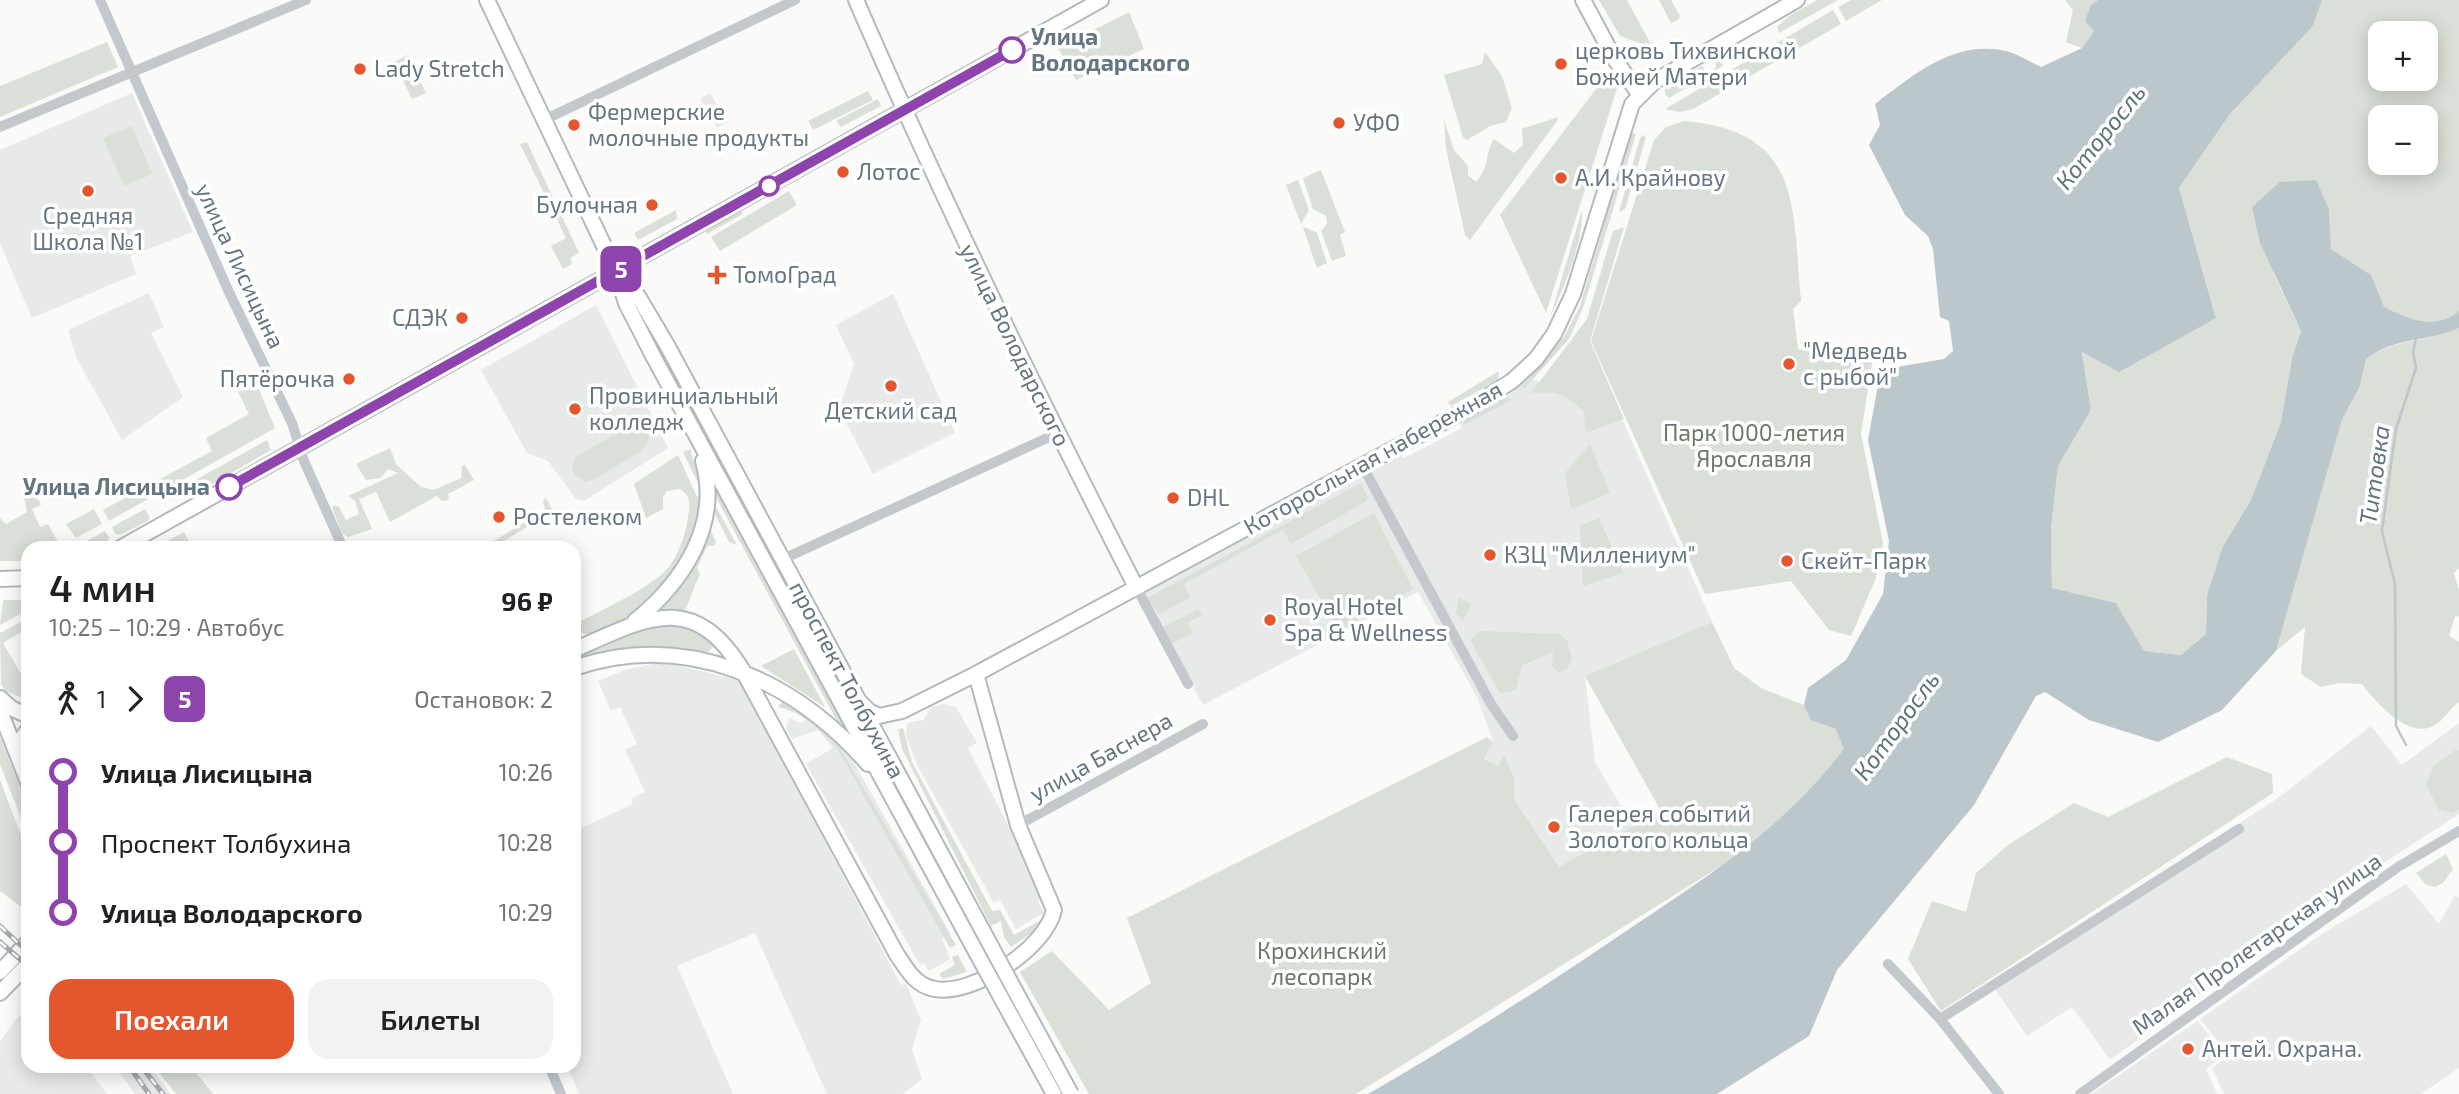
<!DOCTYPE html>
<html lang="ru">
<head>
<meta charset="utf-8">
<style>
  :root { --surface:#fff; --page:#f2f2f2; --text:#202124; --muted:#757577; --accent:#e4572e }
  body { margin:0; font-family:"Exo 2",sans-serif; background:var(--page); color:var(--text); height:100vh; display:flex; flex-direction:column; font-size:26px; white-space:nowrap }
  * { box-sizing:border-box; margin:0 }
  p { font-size:23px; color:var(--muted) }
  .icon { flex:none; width:38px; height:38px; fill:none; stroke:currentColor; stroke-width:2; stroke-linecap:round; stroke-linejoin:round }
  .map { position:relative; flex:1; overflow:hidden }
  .sheet { position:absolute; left:21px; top:541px; width:560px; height:532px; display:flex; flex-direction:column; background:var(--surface); border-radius:21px; box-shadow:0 4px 18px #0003 }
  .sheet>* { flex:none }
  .badge { padding:0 14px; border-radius:10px; font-size:24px; line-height:46px }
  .buttons { position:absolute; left:2368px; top:21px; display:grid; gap:14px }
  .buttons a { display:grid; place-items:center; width:70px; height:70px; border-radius:14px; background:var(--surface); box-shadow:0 4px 18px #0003; font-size:35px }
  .map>.badge { position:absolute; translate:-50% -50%; box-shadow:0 0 0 4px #fff }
  .legs { display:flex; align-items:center; gap:10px; height:77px; padding:0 28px; font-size:23px }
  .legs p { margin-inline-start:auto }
  .summary { display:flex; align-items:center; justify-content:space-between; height:119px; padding:0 28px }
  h1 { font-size:38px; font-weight:600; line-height:52px }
  .primary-button { display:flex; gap:14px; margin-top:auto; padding:14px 28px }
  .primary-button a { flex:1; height:80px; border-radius:21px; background:var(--accent); color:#fff; font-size:28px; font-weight:600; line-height:80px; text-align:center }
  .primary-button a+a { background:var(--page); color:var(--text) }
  ul { padding:0 28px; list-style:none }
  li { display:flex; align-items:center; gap:24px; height:70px; font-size:26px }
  li i { display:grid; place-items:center; width:10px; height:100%; margin:0 9px; background:currentColor }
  li i::after { content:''; width:18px; height:18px; margin:-9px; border:5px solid; border-radius:50%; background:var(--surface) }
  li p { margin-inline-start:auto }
  li:first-child i { background:linear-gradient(#0000 50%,currentColor 0) }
  li:last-child i { background:linear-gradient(currentColor 50%,#0000 0) }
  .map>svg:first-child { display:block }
</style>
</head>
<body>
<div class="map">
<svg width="2459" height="1094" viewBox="0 0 2459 1094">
  <rect width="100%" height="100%" fill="#fafaf8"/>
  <path fill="#e8e9e9" d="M 132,93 L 193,232 L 130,256 L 136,274 L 32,318 L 0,243 L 0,150 Z
    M 710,93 L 727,122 L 717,128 L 700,99 Z
    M 149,293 L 164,327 L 151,333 L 183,397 L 122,440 L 76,357 L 68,330 Z
    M 893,294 L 955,433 L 873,474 L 839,409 L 854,364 L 836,325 Z
    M 596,305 L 668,448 L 584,501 L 575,498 L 548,461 L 527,453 L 481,370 Z
    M 1529,378 L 1620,414 L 1712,622 L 1585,676 L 1595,762 L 1634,828 L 1559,868 L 1514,799 L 1514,777 L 1503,756 L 1498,766 L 1484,759 L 1493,741 L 1477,697 L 1418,592 L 1203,705 L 1142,592 L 1399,452 L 1404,458 L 1462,428 L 1459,420 L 1508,395 Z
    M 662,662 L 739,680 L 901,985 L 906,984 L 921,1020 L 912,1050 L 922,1079 L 903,1094 L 827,1094 L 755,933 L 677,966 L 733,1094 L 579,1094 L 567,1066 L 574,1066 L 574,824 L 577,830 L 633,804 L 631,799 L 645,792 L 625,750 L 637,744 L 620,707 L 611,711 L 598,681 L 625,670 Z
    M 943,704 L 956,707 L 977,743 L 968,748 L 1045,896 L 1038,901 L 1044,913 L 1016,929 L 1000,900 L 994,903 L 916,763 L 906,735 L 907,723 L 923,720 L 932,707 Z
    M 815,716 L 843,743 L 950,933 L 942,938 L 950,959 L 929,971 L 924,963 L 920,965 L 806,764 L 833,748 L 818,730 L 792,739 L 786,727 L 790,718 L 800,723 Z
    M 2459,723 L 2459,814 L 2382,864 L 2110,1060 L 2072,1007 L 2027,1036 L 1992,985 L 2278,798 L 2371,726 L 2402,765 Z
    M 2406,884 L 2439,924 L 2455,895 L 2459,898 L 2459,1068 L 2421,1094 L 2224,1094 L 2212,1068 L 2229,1055 L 2200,1019 L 2322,934 Z
    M 28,1008 L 28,1066 L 86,1066 L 107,1094 L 0,1094 L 0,1042 L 16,1019 Z
    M 2198,1021 L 2224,1055 L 2206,1069 L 2217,1094 L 2091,1094 Z
    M 115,1066 L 149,1066 L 171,1094 L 135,1094 Z"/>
  <path fill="#dadfd7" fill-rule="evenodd" d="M 1599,0 L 1627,0 L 1653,48 L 1620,36 Z
    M 1659,0 L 1671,0 L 1680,16 L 1678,20 L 1671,23 Z
    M 1817,0 L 1838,0 L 1779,33 L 1777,27 L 1789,16 Z
    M 1851,0 L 1882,0 L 1846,21 L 1838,7 Z
    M 2065,0 L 2098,0 L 2091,6 L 2094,31 L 2082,48 L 2066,42 L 2073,10 Z
    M 2322,0 L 2459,0 L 2459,311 C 2434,331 2409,319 2383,307 L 2371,275 L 2331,249 L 2329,210 L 2273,273 L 2301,331 L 2292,358 L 2281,422 L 2251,500 L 2222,548 L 2207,595 L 2206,634 L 2181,655 L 2144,651 L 2116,603 L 2052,588 L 2051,529 L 2058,466 L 2091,410 L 2082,351 L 2216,317 L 2179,188 L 2230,114 L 2313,26 ZM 2380,33 L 2426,33 L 2426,79 L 2380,79 ZM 2380,117 L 2426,117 L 2426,163 L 2380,163 Z
    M 1833,10 L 1841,24 L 1693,109 L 1680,112 L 1665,109 Z
    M 1129,12 L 1144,49 L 1076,80 L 1058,48 Z
    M 107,42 L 118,67 L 0,117 L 0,86 Z
    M 1623,44 L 1652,54 L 1634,63 Z
    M 1485,52 L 1502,76 L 1512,108 L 1506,122 L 1490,126 L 1467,140 L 1463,137 L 1444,75 L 1482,64 Z
    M 408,55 L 426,93 L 412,99 L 394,62 Z
    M 1719,60 L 1723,66 L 1669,98 L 1665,94 L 1665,88 L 1702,66 L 1708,72 L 1716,68 L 1715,63 Z
    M 1609,72 L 1618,85 L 1546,313 L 1500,215 Z
    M 868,91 L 873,100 L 813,130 L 808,121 Z
    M 878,99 L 881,106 L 841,127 L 836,121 Z
    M 1558,117 L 1557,121 L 1470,240 L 1465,235 L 1446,148 L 1444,120 L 1454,150 L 1468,166 L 1468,175 L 1476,182 C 1491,165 1484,154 1494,139 L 1514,153 L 1523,145 L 1522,129 Z
    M 1684,121 C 1803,131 1792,206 1801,301 L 1793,309 L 1798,349 L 1872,363 L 1861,434 L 1883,543 L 1876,578 L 1851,636 L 1829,630 L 1791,581 L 1705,594 L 1591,341 L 1654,140 L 1666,127 Z
    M 132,126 L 152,174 L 124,186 L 103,138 Z
    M 1631,133 L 1636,134 L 1583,308 L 1569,339 L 1524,389 L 1522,386 L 1564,337 L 1580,306 Z
    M 1643,135 L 1646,137 L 1625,209 L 1619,212 L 1640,138 Z
    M 527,142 L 579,253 L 570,258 L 572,264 L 563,269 L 551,246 L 566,238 L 520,144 Z
    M 1321,170 L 1345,232 L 1340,235 L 1346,256 L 1332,261 L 1321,231 L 1327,224 L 1326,216 L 1313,209 L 1303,178 Z
    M 1298,180 L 1309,210 L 1301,224 L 1286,185 Z
    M 789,191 L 797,205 L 720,251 L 711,237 Z
    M 739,209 L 743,214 L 707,234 L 704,228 Z
    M 676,210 L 677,219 L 638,240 L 634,233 Z
    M 1582,210 C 1583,246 1564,285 1550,318 Z
    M 1305,227 L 1317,233 L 1327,263 L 1317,268 L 1303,228 Z
    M 1624,227 L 1590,341 L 1624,419 L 1585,433 L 1584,412 C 1564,393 1558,391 1531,393 L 1587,319 L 1613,231 Z
    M 2459,328 L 2459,568 L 2454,573 L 2459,590 L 2459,616 L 2455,617 L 2449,636 L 2459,642 L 2459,702 C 2450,708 2444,720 2435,725 C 2410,741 2375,702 2362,684 L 2339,683 L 2321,687 L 2301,674 L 2305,627 L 2276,651 L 2342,420 L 2360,386 L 2366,359 C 2395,338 2427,342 2459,328 Z
    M 1499,371 L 1498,380 L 1451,406 L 1448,402 Z
    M 256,382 L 275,428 L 109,521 L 103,510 L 212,451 L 206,438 L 249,414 L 238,392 Z
    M 1503,395 L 1512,400 L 1464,425 L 1463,418 Z
    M 636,423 L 646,430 L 649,438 L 643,450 L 593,480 L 585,482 L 574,474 L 572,468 L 576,456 Z
    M 267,440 L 271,450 L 202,490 L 196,489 L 192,482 Z
    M 1590,444 L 1610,493 L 1571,509 L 1565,473 Z
    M 390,448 L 396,464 L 421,487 L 434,490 L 461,478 L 462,466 L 465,465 L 474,480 L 448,494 L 449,500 L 442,501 L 437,496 L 390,522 L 376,492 L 359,499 L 372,529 L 348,537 L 342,533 L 332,508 L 335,505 L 339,507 L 346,520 L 359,514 L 355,501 L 348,496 L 398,473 L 388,469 L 381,478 L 366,480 L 356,464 Z
    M 690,449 L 703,493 L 683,452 Z
    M 678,455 L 696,495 L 703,502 C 700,522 694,546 683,564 C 666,590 607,647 574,631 L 574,616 L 579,622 C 600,611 649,588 664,572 C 677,560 686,534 688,517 C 690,504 691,496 680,489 L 667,491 L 663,497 L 663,509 L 646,518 L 634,484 Z
    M 713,481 L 852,739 L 838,723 L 713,492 Z
    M 1361,483 L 1368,498 L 1365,502 L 1291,544 L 1283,530 L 1184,584 L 1190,598 L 1159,614 L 1147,598 Z
    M 35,493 L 41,505 L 32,509 L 40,527 L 48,524 L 60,546 L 28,548 L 28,561 L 0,561 L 0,518 L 6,524 L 27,512 L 24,497 Z
    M 546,498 L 553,511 L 494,547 L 492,542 L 545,510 L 543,500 Z
    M 714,503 L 737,545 L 729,542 L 714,512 Z
    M 94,509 L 102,524 L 76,538 L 66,524 Z
    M 145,509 L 150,518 L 148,521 L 120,535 L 115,534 L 112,527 Z
    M 1374,513 L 1413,589 L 1338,631 L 1296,556 Z
    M 1599,518 L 1623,573 L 1583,586 L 1580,526 Z
    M 709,527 L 716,542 L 714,546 L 707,546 L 697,568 L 700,574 L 686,608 L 682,613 L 650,614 L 683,582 Z
    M 105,531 L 109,537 L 107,543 L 98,548 L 74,548 Z
    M 184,532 L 192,548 L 154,548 Z
    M 1459,598 L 1471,604 L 1463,621 L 1456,613 Z
    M 3,600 L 28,600 L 28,610 L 0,625 Z
    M 1198,610 L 1202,615 L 1188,623 L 1193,633 L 1171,644 L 1162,627 Z
    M 28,618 L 28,628 L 3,643 L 28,686 L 28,700 L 5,691 L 1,684 L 0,633 Z
    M 1712,622 L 1734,668 L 1761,688 L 1836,718 L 1849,746 L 1800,806 L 1748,849 L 1356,1094 L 1089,1094 L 1020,972 L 1052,951 L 1109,1010 L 1151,983 L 1127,918 L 1487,737 L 1493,742 L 1484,759 L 1498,766 L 1504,755 L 1514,777 L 1514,799 L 1559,867 L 1661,811 L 1585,676 Z
    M 654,623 L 689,623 L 715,645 L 707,653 C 665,644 615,645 574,661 L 574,655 Z
    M 1480,631 L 1559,634 L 1567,640 L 1572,659 L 1567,669 L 1559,673 L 1552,666 L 1553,652 L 1522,665 L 1516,690 L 1500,693 L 1470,640 Z
    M 794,649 L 825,707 L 761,666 Z
    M 784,700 L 816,724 L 841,750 L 956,945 L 950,948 L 837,748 C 822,732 801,711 778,707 Z
    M 903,728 L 912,762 L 992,911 L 1000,910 L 1014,935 L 1041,920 L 1034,931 L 1011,947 L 1004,937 L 1001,921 L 991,926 L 902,749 L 898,729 Z
    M 0,737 L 28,806 L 28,836 L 0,764 Z
    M 2456,750 L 2459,751 L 2459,809 L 2452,813 L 2439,810 L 2426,785 L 2433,766 Z
    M 2227,757 L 2272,774 L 2273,793 L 1941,1011 L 1908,959 L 1932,901 L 1966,912 L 1976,873 L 2008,845 L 2074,803 L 2108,817 Z
    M 0,780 L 28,853 L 28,912 L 0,891 Z
    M 2446,854 L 2453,869 L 2443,883 L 2435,887 L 2426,885 L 2416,873 Z
    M 958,955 L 967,972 L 943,979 L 939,974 L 955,965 L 952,957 Z
    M 154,1066 L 191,1066 L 213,1094 L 176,1094 Z"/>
  <path fill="#bbc7cb" d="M 2098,0 L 2322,0 L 2313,26 L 2230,114 L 2179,188 L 2216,318 L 2119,372 L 2082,352 L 2091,410 L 2058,466 L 2051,529 L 2052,588 L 2116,603 L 2144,651 L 2181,655 L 2206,634 L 2207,595 L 2222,548 L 2251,500 L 2281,422 L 2292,358 L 2301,331 L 2260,243 L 2252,207 L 2280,182 L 2316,180 L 2329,210 L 2331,249 L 2371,275 L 2384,307 C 2409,319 2434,331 2459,311 L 2459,328 C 2427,342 2394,337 2366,359 L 2360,386 L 2342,420 L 2276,651 L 2222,710 L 2158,742 L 2089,720 L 2045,692 L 2036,696 L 1974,805 L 1837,970 L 1809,1036 L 1717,1094 L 1368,1094 C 1458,1042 1544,987 1629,929 C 1711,874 1783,829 1844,749 L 1836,729 L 1811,720 L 1804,705 L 1808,688 L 1846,660 L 1883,594 L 1889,541 L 1868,440 L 1880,374 L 1885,369 L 1944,359 L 1953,351 L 1949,321 L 1940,317 L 1933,249 L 1928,236 L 1905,215 L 1869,145 L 1880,125 L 1875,104 C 1913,75 1954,39 2006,51 C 2018,54 2030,62 2041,67 L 2082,48 L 2094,31 L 2085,21 L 2091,5 Z"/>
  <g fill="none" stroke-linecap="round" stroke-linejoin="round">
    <path stroke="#bbc7cb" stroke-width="2.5" d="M 2406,745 L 2396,726 L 2395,584 L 2382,531 L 2396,429 L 2416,368 L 2413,352 L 2416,339"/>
    <g stroke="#b3babf" stroke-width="18">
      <path id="secondary" d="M 487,0 L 616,271 L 626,303 L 652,354 L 976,952
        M 856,0 C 942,199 1037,394 1136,587
        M 1583,0 L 1614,58 L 1639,94
        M 617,272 L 638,296 L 667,345 L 992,948
        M 120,548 L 1101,0
        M 0,579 L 28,578
        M 635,621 C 683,582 721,525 703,461
        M 574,650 C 646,618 693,589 743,671 L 896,953 C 906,968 915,986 935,989 C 973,996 1046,948 1054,910 L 1018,825 L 976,674
        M 574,668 C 686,630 794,679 868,764
        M 0,698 L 11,708 L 28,716
        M 857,699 L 869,711 L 879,716 L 902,711 L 976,674 L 1471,407 L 1512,381 L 1536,359 L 1554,334 L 1573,294 L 1632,104 L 1655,81 L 1797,0
        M 0,711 L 28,782
        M 19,755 L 19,742 L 28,730
        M 0,972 L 28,942
        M 0,993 L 28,964"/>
    </g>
    <path stroke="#c3c8cc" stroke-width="10" d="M 100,0 L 228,290 L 292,423 L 304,461 L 343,548
      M 544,120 L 795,0
      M 0,127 L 306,0
      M 1362,465 L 1491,704 L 1513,736
      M 783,559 L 1056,434
      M 1136,587 L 1188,684
      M 1018,825 L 1203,724
      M 1888,964 L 1940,1019 L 1999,1094
      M 1940,1019 L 2239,829
      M 549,1066 L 561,1094
      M 2080,1094 L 2398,867 L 2459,831"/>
    <use href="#secondary" stroke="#fff" stroke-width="14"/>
    <g stroke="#a2aab0" stroke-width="5">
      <path id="rail" d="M 0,926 L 28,952
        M 0,942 L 28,966
        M 129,1066 L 149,1094
        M 141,1066 L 163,1094"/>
    </g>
    <use href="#rail" stroke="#fff" stroke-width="2.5" stroke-dasharray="8" stroke-linecap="butt"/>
    <g stroke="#b3babf" stroke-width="18" stroke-linecap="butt">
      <path id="secondary-bridge" d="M 992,948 L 1071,1094
        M 976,952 L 1054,1094"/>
    </g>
    <use href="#secondary-bridge" stroke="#fff" stroke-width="14"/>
  </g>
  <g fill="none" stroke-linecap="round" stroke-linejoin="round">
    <g stroke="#fff" stroke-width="16">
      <path id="line-1" d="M 229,487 L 1012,50"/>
    </g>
    <use href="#line-1" stroke="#8e44ad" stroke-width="10"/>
  </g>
  <g fill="#fff" stroke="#8e44ad" stroke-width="3.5">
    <circle cx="1012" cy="50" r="12"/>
    <circle cx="769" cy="186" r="9"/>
    <circle cx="229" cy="487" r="12"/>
  </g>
  <g fill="#e4572e" stroke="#fff" stroke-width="2.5">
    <circle cx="1561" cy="64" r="7"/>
    <circle cx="360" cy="69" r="7"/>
    <circle cx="1339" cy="123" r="7"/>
    <circle cx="574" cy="125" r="7"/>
    <circle cx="843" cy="172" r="7"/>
    <circle cx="1561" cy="178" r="7"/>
    <circle cx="88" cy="191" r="7"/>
    <circle cx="652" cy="205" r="7"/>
    <path d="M713.5 264.5h7v7h7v7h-7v7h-7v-7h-7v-7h7z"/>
    <circle cx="462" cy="318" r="7"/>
    <circle cx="1789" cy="364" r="7"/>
    <circle cx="349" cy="379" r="7"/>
    <circle cx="891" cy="386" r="7"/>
    <circle cx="575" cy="409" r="7"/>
    <circle cx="1173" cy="498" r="7"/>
    <circle cx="499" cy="517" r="7"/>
    <circle cx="1490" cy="555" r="7"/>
    <circle cx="1787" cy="561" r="7"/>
    <circle cx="1270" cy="620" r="7"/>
    <circle cx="1554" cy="827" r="7"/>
    <circle cx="2188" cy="1049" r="7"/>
  </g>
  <g text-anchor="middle" stroke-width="7" stroke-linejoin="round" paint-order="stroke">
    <g font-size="23" font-weight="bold" fill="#657683" stroke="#fff" text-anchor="start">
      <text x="1031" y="45">Улица<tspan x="1031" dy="26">Володарского</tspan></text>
      <text x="210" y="495" text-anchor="end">Улица Лисицына</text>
    </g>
    <g font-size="23" fill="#657683" stroke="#fff" text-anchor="start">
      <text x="1575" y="59">церковь Тихвинской<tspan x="1575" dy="26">Божией Матери</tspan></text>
      <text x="374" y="77">Lady Stretch</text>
      <text x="588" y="120">Фермерские<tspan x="588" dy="26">молочные продукты</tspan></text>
      <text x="1353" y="131">УФО</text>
      <text x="857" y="180">Лотос</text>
      <text x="1575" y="186">А.И. Крайнову</text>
      <text x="638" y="213" text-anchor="end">Булочная</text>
      <text x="88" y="224" text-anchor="middle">Средняя<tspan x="88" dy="26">Школа №1</tspan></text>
      <text x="733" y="283">ТомоГрад</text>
      <text x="448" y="326" text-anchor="end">СДЭК</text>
      <text x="1803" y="359">"Медведь<tspan x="1803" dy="26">с рыбой"</tspan></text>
      <text x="335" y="387" text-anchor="end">Пятёрочка</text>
      <text x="589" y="404">Провинциальный<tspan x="589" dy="26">колледж</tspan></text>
      <text x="891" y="419" text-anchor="middle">Детский сад</text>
      <text x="1187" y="506">DHL</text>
      <text x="513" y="525">Ростелеком</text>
      <text x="1504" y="563">КЗЦ "Миллениум"</text>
      <text x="1801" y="569">Скейт-Парк</text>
      <text x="1284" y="615">Royal Hotel<tspan x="1284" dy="26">Spa &amp; Wеllness</tspan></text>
      <text x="1568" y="822">Галерея событий<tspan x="1568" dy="26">Золотого кольца</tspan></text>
      <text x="2202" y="1057">Антей. Охрана.</text>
    </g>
    <g font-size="23" fill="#657683" stroke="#fff">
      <text transform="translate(240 266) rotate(65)" y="8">улица Лисицына</text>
      <text transform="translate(1015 345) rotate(64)" y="8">улица Володарского</text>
      <text transform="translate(1373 458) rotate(-29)" y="8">Которосльная набережная</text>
      <text transform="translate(847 680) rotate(62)" y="8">проспект Толбухина</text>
      <text transform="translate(1101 757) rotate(-29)" y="8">улица Баснера</text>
      <text transform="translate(2257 944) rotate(-35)" y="8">Малая Пролетарская улица</text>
    </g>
    <g font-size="23" fill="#687a64" stroke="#fff">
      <text x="1754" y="441">Парк 1000-летия<tspan x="1754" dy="26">Ярославля</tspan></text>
      <text x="1322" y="959">Крохинский<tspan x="1322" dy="26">лесопарк</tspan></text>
    </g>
    <g font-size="24" font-style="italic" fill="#60757c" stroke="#fff">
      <text transform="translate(2101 137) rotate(-51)" y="8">Которосль</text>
      <text transform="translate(2375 475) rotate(-82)" y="8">Титовка</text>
      <text transform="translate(1897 726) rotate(-54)" y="8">Которосль</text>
    </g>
  </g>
</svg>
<div class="buttons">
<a>+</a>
<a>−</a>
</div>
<b class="badge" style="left:621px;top:269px;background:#8e44ad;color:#fff">5</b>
<section class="sheet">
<div class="summary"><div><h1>4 мин</h1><p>10:25 – 10:29 · Автобус</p></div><b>96 ₽</b></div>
<div class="legs"><svg class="icon" aria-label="walk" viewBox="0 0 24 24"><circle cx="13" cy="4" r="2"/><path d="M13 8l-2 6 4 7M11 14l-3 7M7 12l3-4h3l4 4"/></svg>1<svg class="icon" aria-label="forward" viewBox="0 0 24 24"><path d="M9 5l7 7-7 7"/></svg><b class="badge" style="background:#8e44ad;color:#fff">5</b><p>Остановок: 2</p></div>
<ul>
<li><i style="color:#8e44ad"></i><b>Улица Лисицына</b><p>10:26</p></li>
<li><i style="color:#8e44ad"></i><span>Проспект Толбухина</span><p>10:28</p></li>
<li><i style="color:#8e44ad"></i><b>Улица Володарского</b><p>10:29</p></li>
</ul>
<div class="primary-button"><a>Поехали</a><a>Билеты</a></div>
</section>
</div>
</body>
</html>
